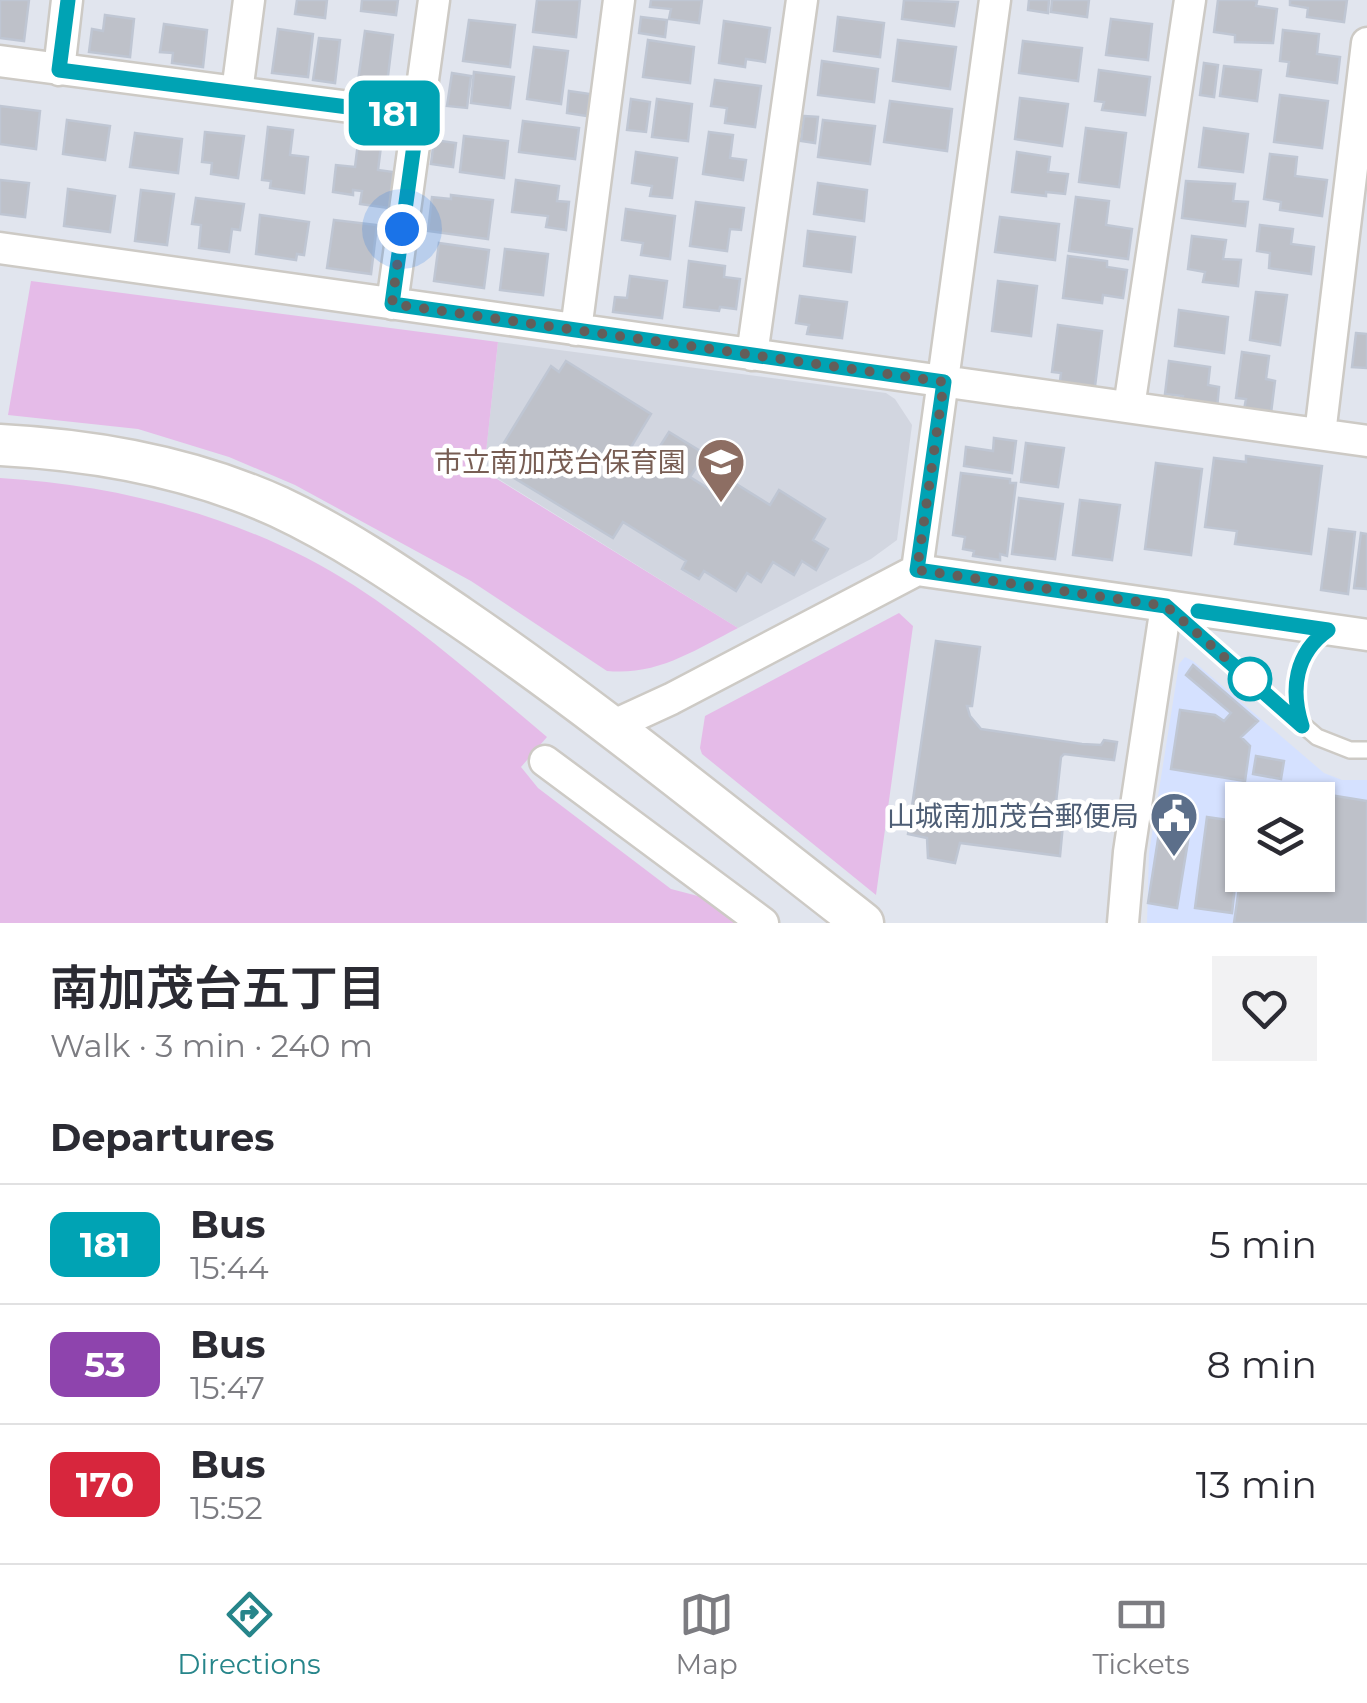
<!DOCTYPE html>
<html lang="en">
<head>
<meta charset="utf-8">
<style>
  :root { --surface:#fff; --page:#f2f2f3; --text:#2b2b33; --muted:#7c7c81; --line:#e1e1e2; --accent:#26858a }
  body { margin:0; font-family:Montserrat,"Noto Sans JP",sans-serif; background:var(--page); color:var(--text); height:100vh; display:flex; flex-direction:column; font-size:38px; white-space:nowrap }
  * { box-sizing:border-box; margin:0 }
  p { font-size:32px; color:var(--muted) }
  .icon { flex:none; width:55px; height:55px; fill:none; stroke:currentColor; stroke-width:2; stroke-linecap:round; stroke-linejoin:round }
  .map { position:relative; height:923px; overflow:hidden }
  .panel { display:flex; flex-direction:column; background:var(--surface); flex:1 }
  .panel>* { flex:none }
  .badge { padding:0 20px; border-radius:15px; font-size:35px; line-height:65px }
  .buttons { position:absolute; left:1225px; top:782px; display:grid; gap:20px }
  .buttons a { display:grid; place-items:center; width:110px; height:110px; border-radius:0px; background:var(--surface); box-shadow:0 2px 8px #0004; font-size:50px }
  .you { position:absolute; width:50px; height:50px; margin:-25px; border:8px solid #fff; border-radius:50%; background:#1a73e8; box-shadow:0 0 0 15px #1a73e833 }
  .map>.badge { position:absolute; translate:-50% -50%; box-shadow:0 0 0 5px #fff }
  h2 { padding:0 50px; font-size:38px; line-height:90px }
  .round { display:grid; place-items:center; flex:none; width:105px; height:105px; border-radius:0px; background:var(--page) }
  .summary { display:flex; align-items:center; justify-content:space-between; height:170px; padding:0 50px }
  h1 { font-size:48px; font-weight:600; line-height:75px }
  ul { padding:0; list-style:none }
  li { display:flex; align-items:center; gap:30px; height:120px; padding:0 50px; border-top:2px solid var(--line) }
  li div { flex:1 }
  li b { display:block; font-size:38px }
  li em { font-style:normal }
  li .badge { min-width:110px; font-weight:700; text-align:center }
  .menu { display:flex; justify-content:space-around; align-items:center; height:140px; border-top:2px solid var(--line); background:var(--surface); font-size:28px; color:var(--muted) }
  .menu a { display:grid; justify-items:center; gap:5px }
  .menu .on { color:var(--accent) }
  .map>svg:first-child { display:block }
</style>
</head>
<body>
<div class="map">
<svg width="1367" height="923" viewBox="0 0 1367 923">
  <rect width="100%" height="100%" fill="#e1e5ee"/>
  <path fill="#d5e1ff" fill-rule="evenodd" d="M 1185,657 L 1193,661 L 1324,773 L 1342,780 L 1367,780 L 1367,923 L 1147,923 L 1149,853 L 1179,664 ZM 1242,800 L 1318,800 L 1318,875 L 1242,875 Z"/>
  <path fill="#d2d6e0" d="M 498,342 L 886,393 L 895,399 L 912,425 L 897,540 L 871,559 L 738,628 L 484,470 Z"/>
  <path fill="#e5bbe8" d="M 31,281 L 498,342 L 484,471 L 738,628 C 695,650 657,676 607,671 L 471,581 L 295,485 L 229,457 L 138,429 L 8,415 Z
    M 0,478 C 122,485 251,519 355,586 C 423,630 485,685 547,737 L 521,767 L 538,788 L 671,889 L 717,901 L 746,923 L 0,923 Z
    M 899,613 L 913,626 L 876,895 L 702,754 L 700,748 L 705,716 Z"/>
  <path fill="#bec1c9" stroke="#bfc6d3" stroke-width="2.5" d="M 0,0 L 29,0 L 24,41 L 0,38 Z
    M 297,0 L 327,0 L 325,18 L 295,14 Z
    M 362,0 L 398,0 L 396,15 L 361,11 Z
    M 537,0 L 580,0 L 576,37 L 533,32 Z
    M 651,0 L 702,0 L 699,23 L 669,19 L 671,9 L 650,7 Z
    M 904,0 L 958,2 L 954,26 L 902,19 Z
    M 1029,0 L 1049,0 L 1048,13 L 1028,10 Z
    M 1052,0 L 1089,0 L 1087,17 L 1051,12 Z
    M 1218,0 L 1253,0 L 1257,1 L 1256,6 L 1277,9 L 1273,43 L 1235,42 L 1235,35 L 1214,32 Z
    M 1290,0 L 1347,0 L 1344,22 L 1307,17 L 1308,8 L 1290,5 Z
    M 105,15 L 134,19 L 130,57 L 89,52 L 92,29 L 103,31 Z
    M 641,17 L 667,20 L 665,37 L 639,33 Z
    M 838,17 L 884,23 L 880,57 L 834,51 Z
    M 1111,19 L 1152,24 L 1148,60 L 1106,55 Z
    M 469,20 L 515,25 L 510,67 L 463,61 Z
    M 724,21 L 770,28 L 765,62 L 746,59 L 745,67 L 719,63 Z
    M 164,24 L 207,30 L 203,67 L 172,63 L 173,53 L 160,52 Z
    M 278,29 L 313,34 L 308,77 L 272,73 Z
    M 1283,30 L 1319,34 L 1317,54 L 1340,57 L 1337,83 L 1287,76 L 1289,62 L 1280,61 Z
    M 365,31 L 393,35 L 386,92 L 357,88 Z
    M 319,38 L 340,40 L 335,83 L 313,80 Z
    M 648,40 L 694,47 L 690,83 L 643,77 Z
    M 898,40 L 956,47 L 950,89 L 893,81 Z
    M 1023,41 L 1082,48 L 1078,81 L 1019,73 Z
    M 534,47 L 568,51 L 561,104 L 527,99 Z
    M 822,61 L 878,69 L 874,102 L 818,95 Z
    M 1204,63 L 1218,65 L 1214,97 L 1200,95 Z
    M 1224,66 L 1261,70 L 1257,101 L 1220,96 Z
    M 1099,70 L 1150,77 L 1145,115 L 1102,110 L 1104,102 L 1095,101 Z
    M 474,72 L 514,77 L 510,108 L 471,103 Z
    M 452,73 L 471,76 L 467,108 L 447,106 Z
    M 715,80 L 761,86 L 755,127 L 725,123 L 727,108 L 711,106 Z
    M 569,91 L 590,94 L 587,116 L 567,113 Z
    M 1280,95 L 1328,101 L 1322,148 L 1274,142 Z
    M 1020,98 L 1068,104 L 1062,146 L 1015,139 Z
    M 631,99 L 650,102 L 646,132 L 627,130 Z
    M 657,99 L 692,104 L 688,141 L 652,137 Z
    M 890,101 L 952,109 L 947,151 L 884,142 Z
    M 0,106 L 40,111 L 36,149 L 0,144 Z
    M 804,116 L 818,117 L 815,143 L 801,141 Z
    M 67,120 L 110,126 L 105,160 L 63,154 Z
    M 823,120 L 875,126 L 870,164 L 818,157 Z
    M 523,121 L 579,128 L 575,159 L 519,152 Z
    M 268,127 L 293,130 L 290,155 L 308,157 L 304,193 L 270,188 L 271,181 L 262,180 Z
    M 1086,128 L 1126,133 L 1119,187 L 1079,182 Z
    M 1204,128 L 1248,134 L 1243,172 L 1199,167 Z
    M 205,132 L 244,136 L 238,178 L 211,174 L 212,163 L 202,162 Z
    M 709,132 L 733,135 L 730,158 L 746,160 L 743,180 L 703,174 Z
    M 135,133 L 182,139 L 178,173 L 130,167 Z
    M 464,136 L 508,141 L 504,178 L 460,172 Z
    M 434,140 L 456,143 L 453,167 L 431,164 Z
    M 358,143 L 381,146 L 378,170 L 393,172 L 389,208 L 360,204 L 362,191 L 353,190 L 353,195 L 333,192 L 336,165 L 355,167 Z
    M 636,152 L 677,158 L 672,198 L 650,196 L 652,186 L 632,183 Z
    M 1017,152 L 1050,157 L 1048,172 L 1068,174 L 1065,194 L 1046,192 L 1046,196 L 1012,192 Z
    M 1270,154 L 1297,157 L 1295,176 L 1327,180 L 1322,216 L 1280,210 L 1281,202 L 1264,199 Z
    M 0,180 L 29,183 L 25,217 L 0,214 Z
    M 516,180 L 559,186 L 557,201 L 569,202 L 566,230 L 546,227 L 548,216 L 512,212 Z
    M 1186,181 L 1235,184 L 1233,201 L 1248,202 L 1245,226 L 1182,218 Z
    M 818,183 L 867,190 L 864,221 L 814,214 Z
    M 68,189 L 115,196 L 110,232 L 64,226 Z
    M 141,190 L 174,194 L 167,245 L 135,241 Z
    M 451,195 L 493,200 L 488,239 L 428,231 L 432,197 L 451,199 Z
    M 1076,197 L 1109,201 L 1106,225 L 1132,229 L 1128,259 L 1069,251 Z
    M 196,198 L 244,204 L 240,230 L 232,229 L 229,252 L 199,248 L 201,225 L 192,224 Z
    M 696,202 L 744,208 L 741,230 L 730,229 L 727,251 L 690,246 Z
    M 626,209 L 675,216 L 670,259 L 641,255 L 643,243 L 622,240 Z
    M 260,215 L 309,222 L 304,255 L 297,254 L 296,260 L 256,254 Z
    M 1000,217 L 1059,224 L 1055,260 L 995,252 Z
    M 334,220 L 377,225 L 371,274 L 327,268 Z
    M 1260,225 L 1293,229 L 1291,244 L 1314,247 L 1311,274 L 1269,268 L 1270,253 L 1257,251 Z
    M 808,231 L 855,237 L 851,272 L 804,266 Z
    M 1192,236 L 1226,240 L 1223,259 L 1241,260 L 1238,286 L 1203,282 L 1205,272 L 1188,269 Z
    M 439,243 L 489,250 L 484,288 L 434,281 Z
    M 505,249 L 548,254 L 543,295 L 500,290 Z
    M 1068,256 L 1107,261 L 1107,267 L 1127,270 L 1123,298 L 1103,295 L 1102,303 L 1063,298 Z
    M 689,261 L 725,266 L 724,277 L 740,279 L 736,309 L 720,307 L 719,311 L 684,307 Z
    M 630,276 L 667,281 L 662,318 L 613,312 L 615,297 L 627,298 Z
    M 998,281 L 1037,286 L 1031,336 L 992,331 Z
    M 1256,292 L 1287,295 L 1280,345 L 1250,340 Z
    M 800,296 L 847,302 L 842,338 L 807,334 L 809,325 L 796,323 Z
    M 1179,310 L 1228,317 L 1224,353 L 1175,346 Z
    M 1058,325 L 1102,331 L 1094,394 L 1059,389 L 1061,373 L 1052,372 Z
    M 1356,333 L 1367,334 L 1367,368 L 1352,367 Z
    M 1242,352 L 1269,356 L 1266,379 L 1275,381 L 1271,413 L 1244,410 L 1246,399 L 1236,398 Z
    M 566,361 L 651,414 L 628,452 L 648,465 L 669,432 L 705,454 L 690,477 L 722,497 L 733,482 L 770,505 L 779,490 L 825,519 L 813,540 L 828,549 L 816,570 L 802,561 L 794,575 L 773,562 L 761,582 L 747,573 L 736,591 L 704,571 L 699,579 L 682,569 L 686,561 L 623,522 L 613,538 L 491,464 L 551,366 L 559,372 Z
    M 1169,361 L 1210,367 L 1208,385 L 1219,387 L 1217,408 L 1181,404 L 1183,396 L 1165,394 Z
    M 994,438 L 1016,441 L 1012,473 L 964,466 L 966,447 L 993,451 Z
    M 1026,443 L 1064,448 L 1058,487 L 1021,482 Z
    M 1246,456 L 1322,466 L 1311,554 L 1235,544 L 1237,531 L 1205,527 L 1214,458 L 1246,462 Z
    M 1156,463 L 1202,469 L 1191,555 L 1145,549 Z
    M 961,473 L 1010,479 L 1010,483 L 1016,483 L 1007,556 L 1000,554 L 1000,560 L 973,556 L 974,551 L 963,549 L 965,537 L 953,535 Z
    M 1019,498 L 1063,504 L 1055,559 L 1012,554 Z
    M 1080,500 L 1120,505 L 1112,560 L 1073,555 Z
    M 1329,529 L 1355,532 L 1348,594 L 1321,590 Z
    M 1361,533 L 1367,534 L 1367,589 L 1354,588 Z
    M 936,641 L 980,647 L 972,706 L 967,706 L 970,716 L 981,729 L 1082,744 L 1101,745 L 1104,740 L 1117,742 L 1114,760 L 1064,754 L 1061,757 L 1054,821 L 1063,824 L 1060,856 L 960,843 L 955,863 L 928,858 L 927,838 L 908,834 Z
    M 1193,665 L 1258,721 L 1241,737 L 1250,746 L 1245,781 L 1171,769 L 1180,710 L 1215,715 L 1224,721 L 1231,713 L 1186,675 Z
    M 1256,756 L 1284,761 L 1281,779 L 1253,774 Z
    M 1262,784 L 1367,801 L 1367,923 L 1234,923 L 1242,867 L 1242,875 L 1318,875 L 1318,800 L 1259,800 Z
    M 1167,814 L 1185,817 L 1182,834 L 1189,835 L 1177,908 L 1148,903 L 1159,833 L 1164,833 Z
    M 1207,817 L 1242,822 L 1232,913 L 1195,908 Z"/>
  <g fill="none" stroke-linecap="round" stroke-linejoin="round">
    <g stroke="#cdcac5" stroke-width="20">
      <path id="service" d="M 1171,611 L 1317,737 L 1350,750 L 1367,750
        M 1301,722 C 1290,689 1296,653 1326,631"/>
    </g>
    <g stroke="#cdcac5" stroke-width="35">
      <path id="minor" d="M 0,61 L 418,116
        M 59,70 L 67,0
        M 237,92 L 249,0
        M 0,248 L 1367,441
        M 392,304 L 434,0
        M 576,330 L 619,0
        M 752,355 L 802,0
        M 1129,407 L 1190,0
        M 1320,434 L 1367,43
        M 917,570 L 995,0
        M 610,727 L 671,699 L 917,570 L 1367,635
        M 545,761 L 763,923
        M 1123,923 L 1129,852 L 1166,606"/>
    </g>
    <g stroke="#cdcac5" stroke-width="45">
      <path id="tertiary" d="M 0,445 C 96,450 191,467 279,507 C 343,537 401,577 460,617 C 599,712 730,820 863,923"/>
    </g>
    <use href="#service" stroke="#fff" stroke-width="15"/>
    <use href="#minor" stroke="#fff" stroke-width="30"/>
    <use href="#tertiary" stroke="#fff" stroke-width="40"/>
  </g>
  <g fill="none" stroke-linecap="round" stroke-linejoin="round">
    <g stroke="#fff" stroke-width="22">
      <path id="line" d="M 68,0 L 59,70 L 418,116 L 392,304 L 944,382 L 917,570 L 1166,606 L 1302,726 C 1290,690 1295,653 1328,630 L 1198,611"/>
    </g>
    <use href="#line" stroke="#00a3b4" stroke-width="15"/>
    <path stroke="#635e5a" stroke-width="10" stroke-dasharray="0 18" d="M 402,229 L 392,304 L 944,382 L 917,570 L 1166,606 L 1254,683 L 1250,679"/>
  </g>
  <defs>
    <g id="school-pin" transform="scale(2.5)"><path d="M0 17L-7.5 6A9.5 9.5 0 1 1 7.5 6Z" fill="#8d6e63" stroke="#fff"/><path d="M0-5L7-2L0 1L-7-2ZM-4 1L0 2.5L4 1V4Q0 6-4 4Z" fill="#fff"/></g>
    <g id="civic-pin" transform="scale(2.5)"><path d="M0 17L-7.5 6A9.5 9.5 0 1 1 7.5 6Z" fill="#5c6f8a" stroke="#fff"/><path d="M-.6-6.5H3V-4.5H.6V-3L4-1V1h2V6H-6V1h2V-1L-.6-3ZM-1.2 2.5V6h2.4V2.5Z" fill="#fff"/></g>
  </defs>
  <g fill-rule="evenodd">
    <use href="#school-pin" x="721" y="462"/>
    <use href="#civic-pin" x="1174" y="816"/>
  </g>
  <circle fill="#fff" stroke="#00a3b4" stroke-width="5" cx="1250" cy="679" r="20"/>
  <g text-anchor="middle" stroke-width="9" stroke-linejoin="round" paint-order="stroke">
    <g font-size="28" fill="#785e54" stroke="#fff" text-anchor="end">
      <text x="686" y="472">市立南加茂台保育園</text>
    </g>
    <g font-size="28" fill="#4e5e75" stroke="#fff" text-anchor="end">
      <text x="1139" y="826">山城南加茂台郵便局</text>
    </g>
  </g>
</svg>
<div class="buttons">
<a><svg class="icon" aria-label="layers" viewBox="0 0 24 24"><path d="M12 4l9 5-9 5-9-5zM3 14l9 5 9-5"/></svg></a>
</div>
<div class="you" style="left:402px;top:229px"></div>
<b class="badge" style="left:394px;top:113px;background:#00a3b4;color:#fff">181</b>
</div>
<section class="panel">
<div class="summary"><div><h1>南加茂台五丁目</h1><p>Walk · 3 min · 240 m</p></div><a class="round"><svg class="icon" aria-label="heart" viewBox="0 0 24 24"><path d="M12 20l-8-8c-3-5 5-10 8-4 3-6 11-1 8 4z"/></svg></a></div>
<h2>Departures</h2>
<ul>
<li><span class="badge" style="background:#00a3b4;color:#fff">181</span><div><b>Bus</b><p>15:44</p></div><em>5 min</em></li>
<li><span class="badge" style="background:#8e44ad;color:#fff">53</span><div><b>Bus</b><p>15:47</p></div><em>8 min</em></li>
<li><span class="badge" style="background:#d7263d;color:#fff">170</span><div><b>Bus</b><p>15:52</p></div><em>13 min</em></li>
</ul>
</section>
<nav class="menu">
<a class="on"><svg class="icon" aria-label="directions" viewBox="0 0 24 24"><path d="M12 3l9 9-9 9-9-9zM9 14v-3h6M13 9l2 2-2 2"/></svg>Directions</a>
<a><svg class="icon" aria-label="map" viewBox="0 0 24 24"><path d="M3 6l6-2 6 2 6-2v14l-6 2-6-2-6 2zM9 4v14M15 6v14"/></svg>Map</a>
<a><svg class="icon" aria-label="tickets" viewBox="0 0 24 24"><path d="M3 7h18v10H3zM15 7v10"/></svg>Tickets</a>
</nav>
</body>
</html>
